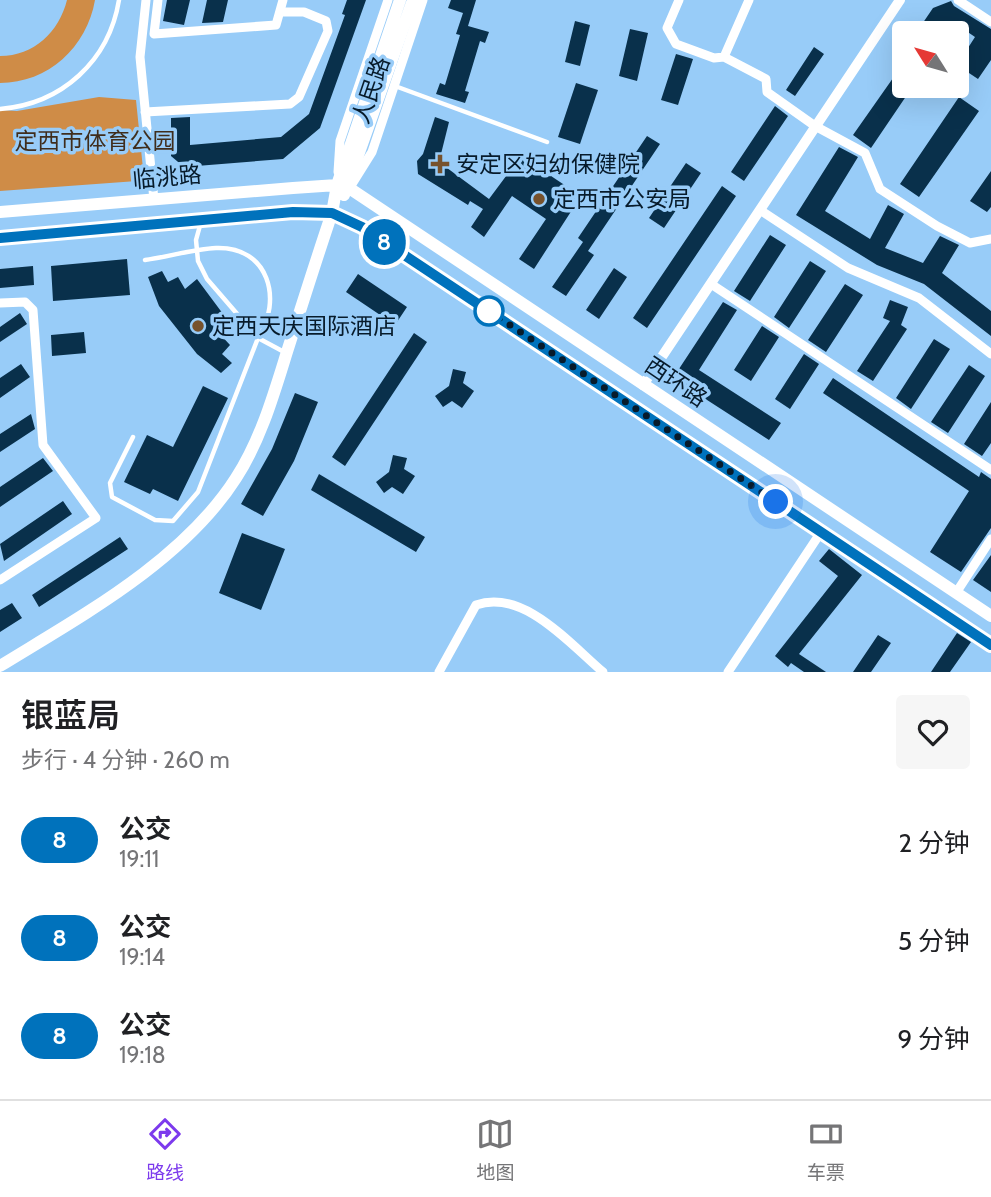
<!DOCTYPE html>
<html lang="zh">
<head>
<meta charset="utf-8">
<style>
  :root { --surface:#fff; --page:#f6f6f6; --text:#202124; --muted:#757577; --line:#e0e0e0; --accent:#7c3aed }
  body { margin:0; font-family:Cabin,"Noto Sans SC",sans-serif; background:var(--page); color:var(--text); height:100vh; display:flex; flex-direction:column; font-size:26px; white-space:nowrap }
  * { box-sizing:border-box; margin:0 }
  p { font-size:23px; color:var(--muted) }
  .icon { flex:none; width:38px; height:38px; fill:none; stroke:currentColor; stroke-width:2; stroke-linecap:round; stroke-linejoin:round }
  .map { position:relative; height:672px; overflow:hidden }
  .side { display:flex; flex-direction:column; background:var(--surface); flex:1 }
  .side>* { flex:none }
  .badge { padding:0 14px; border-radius:23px; font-size:24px; line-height:46px }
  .needle { width:46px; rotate:307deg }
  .fabs { position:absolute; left:892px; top:21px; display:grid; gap:14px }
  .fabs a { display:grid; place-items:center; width:77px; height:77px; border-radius:7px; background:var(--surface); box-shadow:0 7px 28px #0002; font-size:35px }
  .you { position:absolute; width:35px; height:35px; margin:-18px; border:5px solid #fff; border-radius:50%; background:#1a73e8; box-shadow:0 0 0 10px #1a73e833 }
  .map>.badge { position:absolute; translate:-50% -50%; box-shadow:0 0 0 4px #fff }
  .round { display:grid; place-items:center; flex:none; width:74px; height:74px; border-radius:7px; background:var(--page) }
  .summary { display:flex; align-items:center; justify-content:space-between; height:119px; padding:0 21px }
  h1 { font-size:33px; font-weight:600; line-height:52px }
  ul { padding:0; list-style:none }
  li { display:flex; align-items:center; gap:21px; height:98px; padding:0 21px }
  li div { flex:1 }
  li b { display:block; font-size:26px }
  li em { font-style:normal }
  li .badge { min-width:77px; font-weight:700; text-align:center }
  .tabs { display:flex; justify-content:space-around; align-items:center; height:98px; border-top:2px solid var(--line); background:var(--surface); font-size:19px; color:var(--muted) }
  .tabs a { display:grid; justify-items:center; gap:4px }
  .tabs .on { color:var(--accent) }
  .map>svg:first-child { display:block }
</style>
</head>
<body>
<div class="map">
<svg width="991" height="672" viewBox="0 0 991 672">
  <rect width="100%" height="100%" fill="#98ccf8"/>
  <path fill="#cf8c47" d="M 67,0 L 95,0 C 87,47 48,83 0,83 L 0,56 C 34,56 59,32 67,0 Z
    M 99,97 L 136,100 L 143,169 L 137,181 L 0,191 L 0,110 L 17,111 Z"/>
  <path fill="#09304b" d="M 167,0 L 190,0 L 184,25 L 163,21 Z
    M 207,0 L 228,0 L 223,22 L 202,23 Z
    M 347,0 L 366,0 L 320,128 L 283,159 L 184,167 L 171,156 L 171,118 L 190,117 L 190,145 L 281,137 L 309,114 L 345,15 L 342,14 Z
    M 451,0 L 476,0 L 468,26 L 489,32 L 485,43 L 480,41 L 465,91 L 469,92 L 465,103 L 436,94 L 440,83 L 445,85 L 460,35 L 456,34 L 463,13 L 448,8 Z
    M 951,1 L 954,6 L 991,29 L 991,60 L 978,79 L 957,65 L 975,37 L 956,24 L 950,33 L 916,33 L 933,8 Z
    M 575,21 L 590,25 L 580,66 L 565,62 Z
    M 630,29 L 648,33 L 637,81 L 619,76 Z
    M 814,47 L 824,54 L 795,96 L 786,90 Z
    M 676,54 L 693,59 L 678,105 L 661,100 Z
    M 905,61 L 905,86 L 913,86 L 871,148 L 853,135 Z
    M 576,83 L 598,90 L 580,144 L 558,137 Z
    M 959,97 L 979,111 L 919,197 L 900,184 Z
    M 775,106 L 788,116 L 744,181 L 731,172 Z
    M 435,117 L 449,122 L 439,162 L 489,199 L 521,156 L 581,196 L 534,269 L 519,259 L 546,219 L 512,196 L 484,237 L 471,227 L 483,209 L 470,201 L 468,205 L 418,174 L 417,161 L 423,154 Z
    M 647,136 L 660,144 L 588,251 L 594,255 L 566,296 L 552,287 L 583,242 L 578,238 Z
    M 839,147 L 858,157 L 825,211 L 870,239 L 888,205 L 904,214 L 885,248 L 923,263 L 940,236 L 959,245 L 942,273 L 991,311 L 991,336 L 924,284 L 877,265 L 796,215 Z
    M 686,163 L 701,173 L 664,228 L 649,218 Z
    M 991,171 L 991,207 L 987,212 L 970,201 Z
    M 722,186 L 736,196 L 647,328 L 633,318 Z
    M 770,235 L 786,245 L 750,301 L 734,291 Z
    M 127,259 L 130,295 L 53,301 L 51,266 Z
    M 810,261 L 826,271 L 789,328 L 774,317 Z
    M 33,266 L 34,285 L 0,288 L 0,269 Z
    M 614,268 L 627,277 L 599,319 L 586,310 Z
    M 162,271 L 168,282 L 178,277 L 185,289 L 197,279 L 229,322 L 217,331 L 230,345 L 222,354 L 232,363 L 221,373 L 197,354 L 159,306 L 148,277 Z
    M 358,274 L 407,307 L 395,325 L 346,292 Z
    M 845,284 L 863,295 L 826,352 L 808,340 Z
    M 890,300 L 908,307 L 901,325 L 907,329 L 873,381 L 857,371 L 890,321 L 883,318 Z
    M 723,302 L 737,310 L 699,370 L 781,423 L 769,440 L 673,378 Z
    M 20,313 L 27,324 L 0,342 L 0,327 Z
    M 762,326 L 779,337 L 751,381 L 734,370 Z
    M 84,332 L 86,353 L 52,356 L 51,335 Z
    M 414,333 L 427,342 L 345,466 L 332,457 Z
    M 934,339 L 950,349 L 911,409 L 896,398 Z
    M 804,354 L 819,364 L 790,409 L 775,399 Z
    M 21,364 L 30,377 L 0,398 L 0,378 Z
    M 969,365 L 985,376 L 948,433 L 931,422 Z
    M 453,369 L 466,372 L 463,383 L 474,391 L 462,408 L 452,401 L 443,407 L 435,396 L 449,386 Z
    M 833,378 L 979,477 L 981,472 L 991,479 L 991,528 L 961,572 L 930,552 L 969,491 L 823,393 Z
    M 203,386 L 228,398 L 178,501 L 153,489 L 150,494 L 124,482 L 147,435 L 173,447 Z
    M 295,393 L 318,402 L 294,461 L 263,516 L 241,504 L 272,449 Z
    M 991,402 L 991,443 L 982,456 L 964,444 Z
    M 31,414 L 35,429 L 0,452 L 0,434 Z
    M 393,455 L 407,458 L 404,469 L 415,476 L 403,494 L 392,487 L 384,493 L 376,482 L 389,472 Z
    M 43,458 L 53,471 L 0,507 L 0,487 Z
    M 319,474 L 425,537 L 416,552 L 311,490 Z
    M 63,501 L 72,514 L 4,561 L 0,544 Z
    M 242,533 L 285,549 L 261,610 L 219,593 Z
    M 120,537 L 128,549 L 39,607 L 32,595 Z
    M 829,549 L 862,575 L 799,654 L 826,672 L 804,672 L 791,663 L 788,667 L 775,656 L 838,576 L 819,561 Z
    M 991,555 L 991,592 L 973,580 Z
    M 12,603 L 22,618 L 0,632 L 0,610 Z
    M 957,633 L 971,642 L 950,672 L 931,672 Z
    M 878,635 L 891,643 L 871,672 L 853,672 Z"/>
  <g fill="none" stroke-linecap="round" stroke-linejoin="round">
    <path stroke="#fff" stroke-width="4.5" d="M 395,86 L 547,142
      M 0,109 C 62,104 109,61 119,0
      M 201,222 L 196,240 L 198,261 L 207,279 L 258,338 L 286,353
      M 133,437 L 110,483 L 112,497 L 155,520 L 173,521 L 198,492 L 258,338 C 283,300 269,246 216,248 C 193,249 168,257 145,260"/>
    <path stroke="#fff" stroke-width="9" d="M 146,0 L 140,57 L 154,200
      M 158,0 L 154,34 L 276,25 L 283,0
      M 679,0 L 667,28 L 676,44 L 714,58 L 724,57 L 766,79 L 767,92 L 815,126 L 865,153 L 880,189 L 937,226 L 970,243 L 991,239
      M 958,0 L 991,22
      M 724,57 L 749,0
      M 145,112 L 290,104 L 299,97 L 328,31 L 326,21 L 304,12 L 280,12
      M 338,172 L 340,141 L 388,0
      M 352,184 L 372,152 L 423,0
      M 760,210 L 848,268 L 919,298 L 991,354
      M 711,284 L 991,470
      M 0,303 L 25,302 L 33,310 L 43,445 L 96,518 L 0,580
      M 956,593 L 991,539
      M 439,672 L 476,605 C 523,588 570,644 603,672
      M 728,672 L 821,532"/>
    <path stroke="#fff" stroke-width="10" d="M 643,385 L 900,0"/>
    <path stroke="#fff" stroke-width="12" d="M 344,195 L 413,0
      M 0,212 L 293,188 L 337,185 L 349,188 L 991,616
      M 0,238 L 293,212 L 332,213 L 362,227 L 991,645
      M 0,666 C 81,616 183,561 236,478 C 260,441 273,397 286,355 C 301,308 316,260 332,213 L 337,185 L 400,0"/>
  </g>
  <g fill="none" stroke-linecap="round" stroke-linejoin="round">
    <g stroke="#fff" stroke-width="16">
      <path id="line" d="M 0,238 L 293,212 L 332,213 L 362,227 L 991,645"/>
    </g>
    <use href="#line" stroke="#0072bc" stroke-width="10"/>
    <path stroke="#071b2b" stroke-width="7" stroke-dasharray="0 12.6" d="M 489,311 L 776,502"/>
  </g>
  <g fill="#77522d" stroke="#98ccf8" stroke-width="2.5">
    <path d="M436.5 153.5h7v7h7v7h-7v7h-7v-7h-7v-7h7z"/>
    <circle cx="539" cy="199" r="7"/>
    <circle cx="198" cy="326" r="7"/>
  </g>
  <circle fill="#fff" stroke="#0072bc" stroke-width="3.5" cx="489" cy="311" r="14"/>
  <g text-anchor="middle" stroke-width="7" stroke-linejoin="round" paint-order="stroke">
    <g font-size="23" fill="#071b2b" stroke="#98ccf8">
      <text transform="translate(371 90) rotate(-71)" y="8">人民路</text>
      <text transform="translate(167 177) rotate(-5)" y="8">临洮路</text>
      <text transform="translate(676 382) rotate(34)" y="8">西环路</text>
    </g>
    <g font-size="23" fill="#3f2d1c" stroke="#98ccf8">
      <text x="95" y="149">定西市体育公园</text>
    </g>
    <g font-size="23" fill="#071b2b" stroke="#98ccf8" text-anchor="start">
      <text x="456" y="172">安定区妇幼保健院</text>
      <text x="553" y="207">定西市公安局</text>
      <text x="212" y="334">定西天庆国际酒店</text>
    </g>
  </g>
</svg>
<div class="fabs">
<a><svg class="needle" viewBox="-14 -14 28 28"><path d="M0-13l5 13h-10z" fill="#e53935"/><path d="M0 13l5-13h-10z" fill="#757577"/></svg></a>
</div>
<div class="you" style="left:776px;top:502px"></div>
<b class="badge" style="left:384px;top:242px;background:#0072bc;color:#fff">8</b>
</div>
<section class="side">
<div class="summary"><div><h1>银蓝局</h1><p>步行 · 4 分钟 · 260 m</p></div><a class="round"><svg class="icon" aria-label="heart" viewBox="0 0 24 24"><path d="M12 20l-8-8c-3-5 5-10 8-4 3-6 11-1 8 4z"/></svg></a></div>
<ul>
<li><span class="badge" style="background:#0072bc;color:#fff">8</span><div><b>公交</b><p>19:11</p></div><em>2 分钟</em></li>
<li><span class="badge" style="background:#0072bc;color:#fff">8</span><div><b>公交</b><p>19:14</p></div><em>5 分钟</em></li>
<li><span class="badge" style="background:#0072bc;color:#fff">8</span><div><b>公交</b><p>19:18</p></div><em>9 分钟</em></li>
</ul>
</section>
<nav class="tabs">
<a class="on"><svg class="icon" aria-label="directions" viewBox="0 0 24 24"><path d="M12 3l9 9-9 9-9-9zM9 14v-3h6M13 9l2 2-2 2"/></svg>路线</a>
<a><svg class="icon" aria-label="map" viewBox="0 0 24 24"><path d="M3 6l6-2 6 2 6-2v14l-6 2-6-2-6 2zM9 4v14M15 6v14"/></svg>地图</a>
<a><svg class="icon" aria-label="tickets" viewBox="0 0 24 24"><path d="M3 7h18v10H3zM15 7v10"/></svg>车票</a>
</nav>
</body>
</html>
